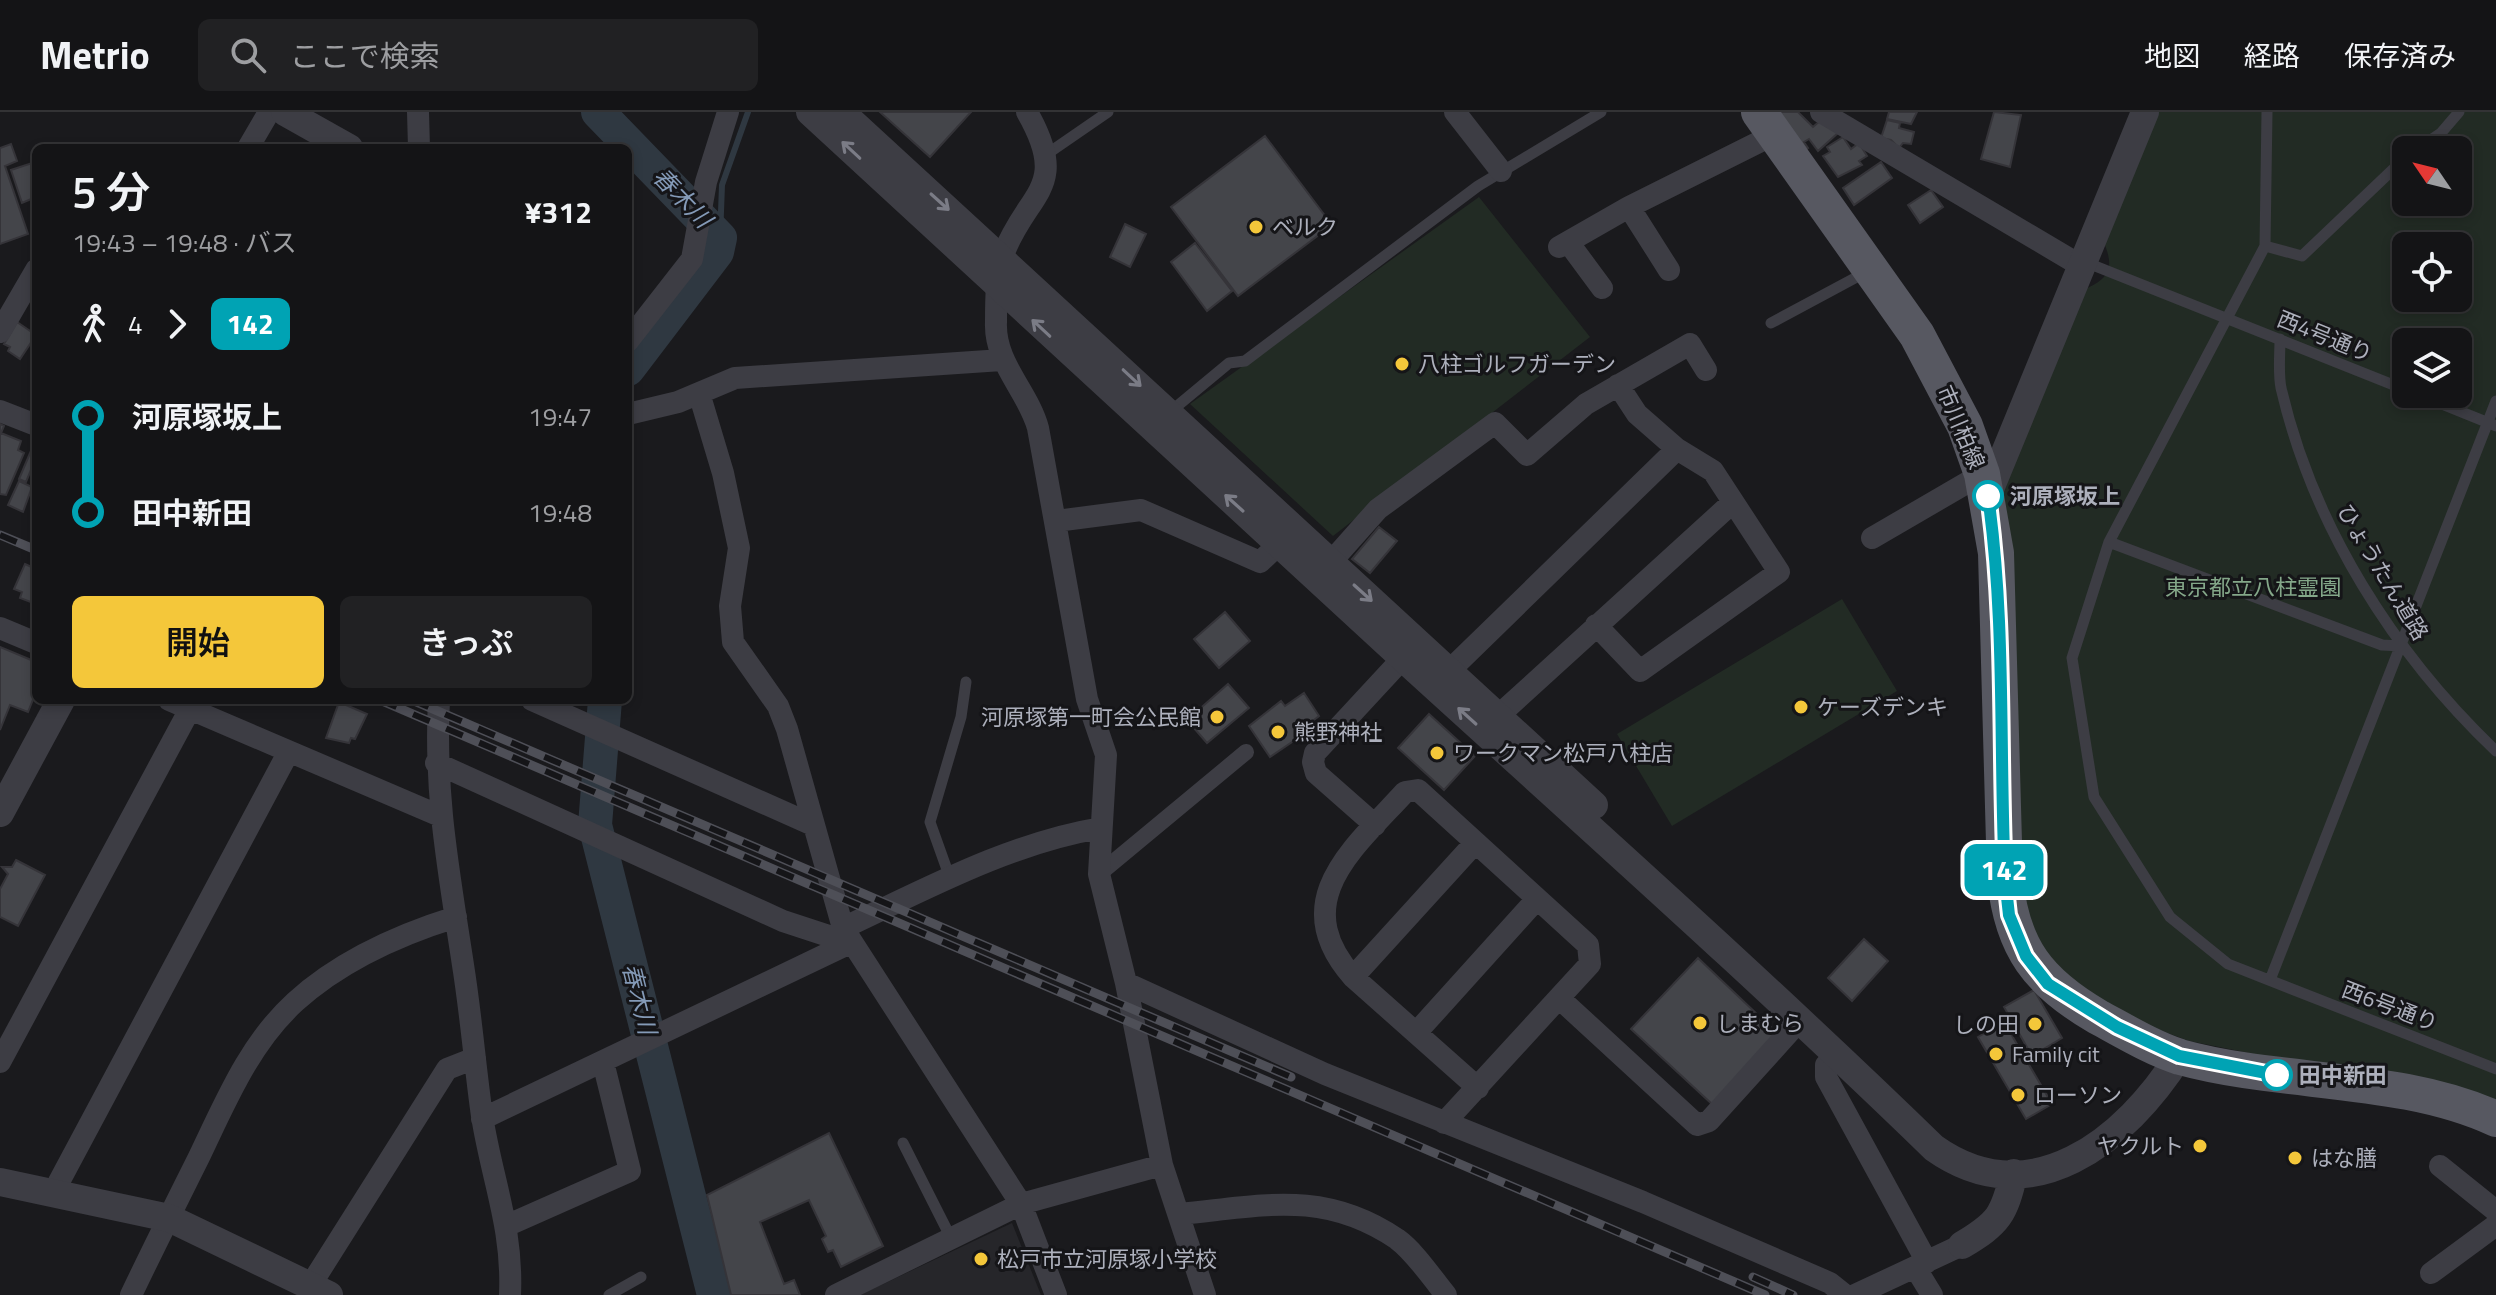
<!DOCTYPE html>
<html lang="ja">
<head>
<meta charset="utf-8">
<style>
  :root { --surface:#141416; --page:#212123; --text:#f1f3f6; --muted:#9d9ea1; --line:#333335; --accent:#f4c73a }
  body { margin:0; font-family:"Titillium Web","Noto Sans JP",sans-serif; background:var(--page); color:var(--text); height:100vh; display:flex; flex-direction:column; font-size:30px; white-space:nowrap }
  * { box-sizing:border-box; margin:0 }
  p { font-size:26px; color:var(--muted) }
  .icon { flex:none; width:44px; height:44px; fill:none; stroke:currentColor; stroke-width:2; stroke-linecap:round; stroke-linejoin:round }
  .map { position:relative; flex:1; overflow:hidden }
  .details { position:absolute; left:32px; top:32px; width:600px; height:560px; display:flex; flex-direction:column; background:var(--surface); border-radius:12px; box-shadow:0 4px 12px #0003,0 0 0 2px var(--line) }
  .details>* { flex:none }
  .badge { padding:0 16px; border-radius:12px; font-size:28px; line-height:52px }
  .needle { width:52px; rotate:305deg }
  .fabs { position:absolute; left:2392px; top:24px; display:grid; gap:16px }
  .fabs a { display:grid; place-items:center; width:80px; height:80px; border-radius:12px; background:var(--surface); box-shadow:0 4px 12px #0003,0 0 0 2px var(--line); font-size:40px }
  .map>.badge { position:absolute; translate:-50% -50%; box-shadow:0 0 0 4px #fff }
  .legs { display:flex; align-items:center; gap:12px; height:88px; padding:0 40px; font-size:26px }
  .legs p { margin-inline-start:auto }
  .head { display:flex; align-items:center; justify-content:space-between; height:136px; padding:0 40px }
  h1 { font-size:44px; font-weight:600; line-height:60px }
  .cta { display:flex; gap:16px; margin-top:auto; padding:16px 40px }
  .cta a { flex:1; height:92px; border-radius:12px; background:var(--accent); color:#111; font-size:32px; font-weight:600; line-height:92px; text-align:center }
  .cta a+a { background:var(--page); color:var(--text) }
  ul { padding:0 40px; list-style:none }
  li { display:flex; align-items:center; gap:28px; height:96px; font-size:30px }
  li i { display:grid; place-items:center; width:12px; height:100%; margin:0 10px; background:currentColor }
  li i::after { content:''; width:20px; height:20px; margin:-10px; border:6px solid; border-radius:50%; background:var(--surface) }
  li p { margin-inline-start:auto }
  li:first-child i { background:linear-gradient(#0000 50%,currentColor 0) }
  li:last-child i { background:linear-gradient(currentColor 50%,#0000 0) }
  header { display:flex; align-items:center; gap:48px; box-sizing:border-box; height:112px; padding:0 40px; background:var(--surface); border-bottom:2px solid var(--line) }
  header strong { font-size:38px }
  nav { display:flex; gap:44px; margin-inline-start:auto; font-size:28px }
  .search { width:560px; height:72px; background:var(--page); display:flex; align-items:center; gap:20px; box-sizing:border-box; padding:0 28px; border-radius:12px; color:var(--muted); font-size:30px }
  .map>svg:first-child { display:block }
</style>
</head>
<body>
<header>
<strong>Metrio</strong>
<div class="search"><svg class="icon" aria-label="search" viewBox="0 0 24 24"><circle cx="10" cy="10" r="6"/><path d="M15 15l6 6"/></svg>ここで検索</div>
<nav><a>地図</a><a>経路</a><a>保存済み</a></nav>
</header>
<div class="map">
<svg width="2496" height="1183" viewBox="0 0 2496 1183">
  <rect width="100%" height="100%" fill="#1a1a1d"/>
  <path fill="#26262a" d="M 1012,1111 L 1041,1183 L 860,1183 Z"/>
  <path fill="#222b24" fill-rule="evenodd" d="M 2152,0 L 2496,0 L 2496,990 L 2189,929 C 2138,910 2069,885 2038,836 C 2032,826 2028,813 2024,802 L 2001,384 L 2080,179 C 2110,167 2116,157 2102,126 ZM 2406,38 L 2458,38 L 2458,90 L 2406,90 ZM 2406,134 L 2458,134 L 2458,186 L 2406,186 ZM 2406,230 L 2458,230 L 2458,282 L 2406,282 Z
    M 1479,85 L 1590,225 L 1333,424 L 1190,292 Z
    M 1842,487 L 1897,579 L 1672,714 L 1617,622 Z"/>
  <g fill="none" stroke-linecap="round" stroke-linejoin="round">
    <path stroke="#2f3841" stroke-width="6" d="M 720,126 L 722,73 L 748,0"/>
    <path stroke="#2f3841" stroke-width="34" d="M 598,0 L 720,126 L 717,140 L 628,257
      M 605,588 L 595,713 L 714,1183"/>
  </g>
  <path fill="#44454a" stroke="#353439" stroke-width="2" d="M 880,0 L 971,0 L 930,45 Z
    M 1775,0 L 1798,0 L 1813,15 L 1821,8 L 1839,20 L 1818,39 L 1809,27 L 1804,30 L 1808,36 L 1800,42 Z
    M 1889,0 L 1917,0 L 1911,12 L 1887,7 Z
    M 1994,0 L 2021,3 L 2010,55 L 1981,47 Z
    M 1887,8 L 1900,11 L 1899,16 L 1914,20 L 1911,32 L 1903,31 L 1899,36 L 1891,28 L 1881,26 Z
    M 1265,24 L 1332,113 L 1238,184 L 1171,95 Z
    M 1843,25 L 1851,37 L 1859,31 L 1867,44 L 1859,49 L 1862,53 L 1838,65 L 1823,44 L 1830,40 L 1827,35 Z
    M 11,32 L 17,49 L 5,54 L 28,122 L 0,132 L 0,36 Z
    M 35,50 L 36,85 L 22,91 L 11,58 Z
    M 1881,50 L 1892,66 L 1854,93 L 1843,76 Z
    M 1931,78 L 1943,95 L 1920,111 L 1908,93 Z
    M 1125,112 L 1146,122 L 1130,155 L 1110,145 Z
    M 1195,131 L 1232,179 L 1207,199 L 1171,150 Z
    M 17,210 L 36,223 L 20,247 L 8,239 L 10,235 L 4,232 Z
    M 0,312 L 4,314 L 1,321 L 21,329 L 18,338 L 24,341 L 6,383 L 0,382 Z
    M 36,327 L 36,346 L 26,370 L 19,367 Z
    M 19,369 L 32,375 L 23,400 L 8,393 Z
    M 1379,415 L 1397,429 L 1370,461 L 1352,447 Z
    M 25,452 L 36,457 L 36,492 L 20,486 L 22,480 L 14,477 Z
    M 1225,500 L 1250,529 L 1219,556 L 1194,527 Z
    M 0,535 L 36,550 L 36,580 L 28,600 L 10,593 L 0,618 Z
    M 1228,572 L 1249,596 L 1207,631 L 1187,608 Z
    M 1304,581 L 1319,604 L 1299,620 L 1301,624 L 1270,645 L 1249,614 L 1281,589 L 1285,594 Z
    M 339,590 L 367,602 L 355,627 L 351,626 L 349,631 L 326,626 Z
    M 1429,602 L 1475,644 L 1444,678 L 1398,636 Z
    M 16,748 L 45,763 L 18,814 L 0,805 L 0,777 L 8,762 L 2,755 L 12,755 Z
    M 1864,827 L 1888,849 L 1852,889 L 1828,866 Z
    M 1698,846 L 1779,923 L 1713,993 L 1631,917 Z
    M 2034,878 L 2062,926 L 2032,944 L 2004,895 Z
    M 2004,910 L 2052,992 L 2026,1007 L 1978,925 Z
    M 829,1021 L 883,1134 L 841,1155 L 833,1138 L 828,1140 L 822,1127 L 826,1124 L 809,1088 L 760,1110 L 784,1172 L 794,1168 L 800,1183 L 731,1183 L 707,1083 Z"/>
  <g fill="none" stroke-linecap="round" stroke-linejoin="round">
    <path stroke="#3d3d44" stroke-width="11" d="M 2416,38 L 2441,21 L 2459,0
      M 1047,42 L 1108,0
      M 2406,45 L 2302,144 L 2265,134 L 2109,430 L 2072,546 L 2094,685 L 2170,805 L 2228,852 L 2496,957
      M 2265,134 L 2267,0
      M 2085,150 L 2406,278
      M 1771,211 L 1868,159
      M 2280,227 C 2280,242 2278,261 2281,276 C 2313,414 2394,542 2496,639
      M 2417,282 L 2496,314
      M 1170,300 L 1229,251 L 1245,249 L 1478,74 L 1601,0
      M 2109,430 L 2382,533 L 2401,534
      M 950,766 L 930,710 L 961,605 L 966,570
      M 2270,868 L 2496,289
      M 903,1031 L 951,1126
      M 609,1183 L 641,1165"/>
    <path stroke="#3d3d44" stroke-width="16" d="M 1099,762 L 1246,640"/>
    <path stroke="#3d3d44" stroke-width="22" d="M 418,0 L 419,36
      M 1027,0 C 1071,77 1027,79 1003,143 C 996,162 996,190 996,210 C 994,251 1028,279 1038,316 L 1087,587 L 1106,643 L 1099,762 L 1126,871 L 1162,1053 L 1205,1183
      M 1455,0 L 1501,59
      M 1821,0 L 2083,155
      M 248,36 L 269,0
      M 1629,95 L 1669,158
      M 1568,130 L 1602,176
      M 1559,135 L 1629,95 L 1775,22
      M 0,220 L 36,158
      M 628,229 L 692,147 L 706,70 L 728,0
      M 1618,273 L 1637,302 L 1677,337
      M 699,281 L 723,361 L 739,436 L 730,494 L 733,530 L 778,594 L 787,617 L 843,816 L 1021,1092 L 1056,1183
      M 0,299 L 36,313
      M 628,302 L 678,290 L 735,266 L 1002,248
      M 1056,409 L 1141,398 L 1260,450 L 1279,432
      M 1872,426 L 1982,362
      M 1330,451 L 1378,397 L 1495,311 L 1527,343 L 1586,292 L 1690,232 L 1706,258
      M 0,516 L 36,531
      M 1449,559 L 1677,337 L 1713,359 L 1779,460 L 1640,559 L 1596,513
      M 169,588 L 440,704
      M 439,588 C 434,683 449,760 463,853 C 471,903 475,954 482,1004 C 492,1068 513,1115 510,1183
      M 532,588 L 813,713
      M 1498,604 L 1732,391
      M 436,651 L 783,809 L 850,831
      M 1375,713 L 1316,661 L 1313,650 L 1315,641 L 1403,546
      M 843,816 C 926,777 1010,731 1101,716
      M 1353,865 L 1475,731
      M 1126,871 L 1325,962 L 1643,1090 L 1830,1171 L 1845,1183
      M 1559,886 L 1697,1013 L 1709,1009 L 1801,907
      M 1416,921 L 1537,787
      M 1837,942 L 1826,953 L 1826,965 L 1927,1150
      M 0,950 L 190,597
      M 482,1007 L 850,831
      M 1444,1011 L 1590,852 L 1588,833 L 1418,678 L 1405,680 C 1353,737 1286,789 1353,865 L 1478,976
      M 2440,1054 L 2496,1099
      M 53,1081 L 288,641
      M 1180,1102 C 1262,1094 1323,1077 1397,1127 C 1415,1140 1432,1166 1446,1183
      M 506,1114 L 630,1059 L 603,950
      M 1915,1155 L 1932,1183
      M 2431,1161 L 2496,1113
      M 310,1174 L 447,957 L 475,946
      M 131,1183 C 153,1137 176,1091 199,1045 C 225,991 249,932 295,890 C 340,849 398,823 456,805
      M 836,1183 L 1021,1092 L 1162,1053
      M 1855,1183 L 1962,1133"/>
    <path stroke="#3d3d44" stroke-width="28" d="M 285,0 L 349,36
      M 810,0 C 1008,182 1205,365 1403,546 C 1582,709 1761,868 1934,1036 C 2031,1105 2126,1028 2179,944
      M 841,0 L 1594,693
      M 1988,382 L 2145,0
      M 0,701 L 61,588
      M 0,1070 L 169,1106 L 329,1183
      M 1962,1133 C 1999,1111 2004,1103 2014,1061"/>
    <path stroke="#575861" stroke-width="36" d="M 1759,0 L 1917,223 L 1965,314 L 1982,362 L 1996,441 L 2005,767 C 2012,836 2038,870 2098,905 C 2124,919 2152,936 2180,945 C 2281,973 2401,963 2496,1007"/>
    <g stroke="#4e4f57" stroke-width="9">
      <path id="rail" d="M 0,423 L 36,438
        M 380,588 L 1765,1183
        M 412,588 L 1291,965
        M 1753,1165 L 1793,1183"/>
    </g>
    <use href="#rail" stroke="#151518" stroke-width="6" stroke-dasharray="18" stroke-linecap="butt"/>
  </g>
  <defs><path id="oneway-shaft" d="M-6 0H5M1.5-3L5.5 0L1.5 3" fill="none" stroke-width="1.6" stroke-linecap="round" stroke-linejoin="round" transform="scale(2)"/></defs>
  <g stroke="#7b7c86">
    <use href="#oneway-shaft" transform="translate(851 38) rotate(-137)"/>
    <use href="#oneway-shaft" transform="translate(940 90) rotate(42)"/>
    <use href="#oneway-shaft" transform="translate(1041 216) rotate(-137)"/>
    <use href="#oneway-shaft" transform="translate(1132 266) rotate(43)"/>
    <use href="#oneway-shaft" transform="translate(1234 391) rotate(-138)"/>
    <use href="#oneway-shaft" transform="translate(1363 481) rotate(42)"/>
    <use href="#oneway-shaft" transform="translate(1467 604) rotate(-138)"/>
  </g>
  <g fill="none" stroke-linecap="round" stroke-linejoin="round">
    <g stroke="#fff" stroke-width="18">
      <path id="line-1" d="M 1988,384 C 2006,510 1999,640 2005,767 L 2009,803 L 2026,844 L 2048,872 L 2117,915 L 2179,944 L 2277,963"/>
    </g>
    <use href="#line-1" stroke="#00a3b4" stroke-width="12"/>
  </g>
  <g fill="#f4c73a" stroke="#151518" stroke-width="3">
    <circle cx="1256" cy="115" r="8"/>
    <circle cx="1402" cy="252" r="8"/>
    <circle cx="1801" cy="595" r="8"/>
    <circle cx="1217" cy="605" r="8"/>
    <circle cx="1278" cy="620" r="8"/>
    <circle cx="1437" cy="641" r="8"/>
    <circle cx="1700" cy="911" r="8"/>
    <circle cx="2035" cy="912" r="8"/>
    <circle cx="1996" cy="942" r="8"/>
    <circle cx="2018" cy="983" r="8"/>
    <circle cx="2200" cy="1034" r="8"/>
    <circle cx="2295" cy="1046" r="8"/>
    <circle cx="981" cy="1147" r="8"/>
  </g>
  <g fill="#fff" stroke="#00a3b4" stroke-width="4">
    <circle cx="1988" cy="384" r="14"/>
    <circle cx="2277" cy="963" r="14"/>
  </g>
  <g text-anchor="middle" stroke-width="6" stroke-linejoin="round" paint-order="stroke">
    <g font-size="22" fill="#adb0bc" stroke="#151518" text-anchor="start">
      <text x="1272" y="123">ベルク</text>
      <text x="1418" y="260">八柱ゴルフガーデン</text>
      <text x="1817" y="603">ケーズデンキ</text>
      <text x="1201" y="613" text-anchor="end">河原塚第一町会公民館</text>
      <text x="1294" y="628">熊野神社</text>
      <text x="1453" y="649">ワークマン松戸八柱店</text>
      <text x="1716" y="919">しまむら</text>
      <text x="2019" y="920" text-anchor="end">しの田</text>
      <text x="2012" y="950">Family cit</text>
      <text x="2034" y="991">ローソン</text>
      <text x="2184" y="1042" text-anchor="end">ヤクルト</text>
      <text x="2311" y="1054">はな膳</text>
      <text x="997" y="1155">松戸市立河原塚小学校</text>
    </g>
    <g font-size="22" fill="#adb0bc" stroke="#151518">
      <text transform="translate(2325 224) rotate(22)" y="8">西4号通り</text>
      <text transform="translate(1961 315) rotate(67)" y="8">市川柏線</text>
      <text transform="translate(2383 460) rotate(59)" y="8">ひょうたん道路</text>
      <text transform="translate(2390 894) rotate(21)" y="8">西6号通り</text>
    </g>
    <g font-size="22" font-weight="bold" fill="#adb0bc" stroke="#151518" text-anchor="start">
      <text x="2010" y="392">河原塚坂上</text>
      <text x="2299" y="971">田中新田</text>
    </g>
    <g font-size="22" fill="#84a789" stroke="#151518">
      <text x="2253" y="483">東京都立八柱霊園</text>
    </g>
    <g font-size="24" font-style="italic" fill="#849ab7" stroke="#151518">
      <text transform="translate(682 86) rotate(46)" y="8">春木川</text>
      <text transform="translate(639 887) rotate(76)" y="8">春木川</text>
    </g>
  </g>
</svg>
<div class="fabs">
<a><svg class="needle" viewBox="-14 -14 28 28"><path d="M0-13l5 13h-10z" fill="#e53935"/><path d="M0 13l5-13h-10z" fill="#9d9ea1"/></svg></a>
<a><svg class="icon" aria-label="locate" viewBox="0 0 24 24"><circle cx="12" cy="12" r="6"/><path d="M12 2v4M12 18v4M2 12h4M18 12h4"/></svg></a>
<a><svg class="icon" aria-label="layers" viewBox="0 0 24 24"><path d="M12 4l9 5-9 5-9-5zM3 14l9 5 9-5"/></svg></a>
</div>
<b class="badge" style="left:2004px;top:758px;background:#00a3b4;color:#fff">142</b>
<section class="details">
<div class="head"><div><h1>5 分</h1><p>19:43 – 19:48 · バス</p></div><b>¥312</b></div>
<div class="legs"><svg class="icon" aria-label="walk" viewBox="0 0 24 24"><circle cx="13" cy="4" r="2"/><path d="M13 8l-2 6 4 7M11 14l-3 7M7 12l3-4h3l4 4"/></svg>4<svg class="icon" aria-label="forward" viewBox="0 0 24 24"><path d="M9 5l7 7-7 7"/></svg><b class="badge" style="background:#00a3b4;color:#fff">142</b></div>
<ul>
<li><i style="color:#00a3b4"></i><b>河原塚坂上</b><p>19:47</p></li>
<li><i style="color:#00a3b4"></i><b>田中新田</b><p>19:48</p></li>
</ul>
<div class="cta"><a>開始</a><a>きっぷ</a></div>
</section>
</div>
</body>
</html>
